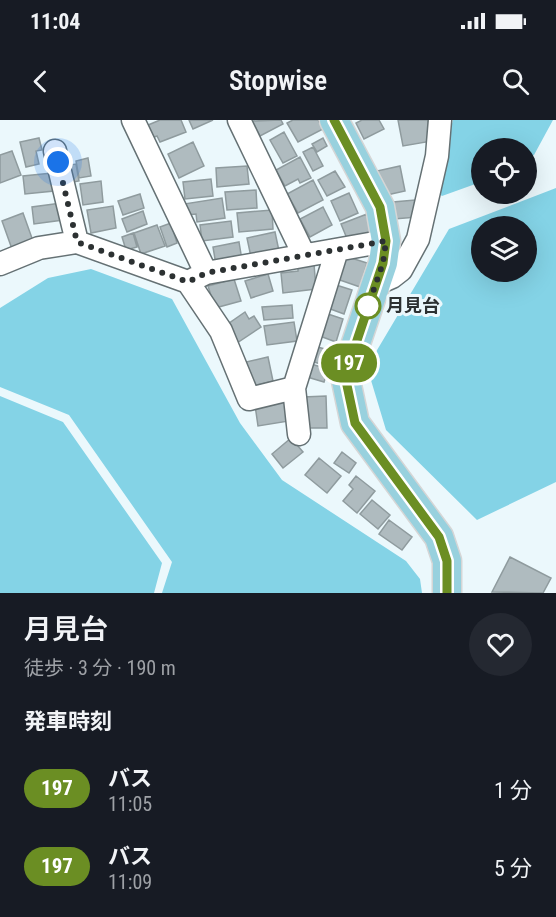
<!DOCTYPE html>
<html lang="ja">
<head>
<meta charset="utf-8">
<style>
  :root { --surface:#171b24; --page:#242831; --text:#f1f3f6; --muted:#9ea1a6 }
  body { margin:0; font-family:"Roboto Condensed","Noto Sans JP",sans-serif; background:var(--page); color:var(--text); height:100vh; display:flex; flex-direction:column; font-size:22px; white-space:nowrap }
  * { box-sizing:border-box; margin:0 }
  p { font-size:20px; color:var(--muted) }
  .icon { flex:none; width:33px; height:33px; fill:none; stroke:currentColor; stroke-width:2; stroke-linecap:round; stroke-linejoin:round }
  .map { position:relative; height:473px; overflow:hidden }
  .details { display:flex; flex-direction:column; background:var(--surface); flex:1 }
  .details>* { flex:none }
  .badge { padding:0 12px; border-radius:20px; font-size:21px; line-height:39px }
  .buttons { position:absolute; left:471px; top:18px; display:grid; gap:12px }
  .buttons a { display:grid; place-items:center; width:66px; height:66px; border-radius:50%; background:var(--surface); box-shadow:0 6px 24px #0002; font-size:30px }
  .you { position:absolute; width:30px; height:30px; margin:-15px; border:4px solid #fff; border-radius:50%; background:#1a73e8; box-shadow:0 0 0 9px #1a73e833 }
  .map>.badge { position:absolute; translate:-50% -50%; box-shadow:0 0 0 3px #fff }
  h2 { padding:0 24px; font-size:22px; line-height:54px }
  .round { display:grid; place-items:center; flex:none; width:63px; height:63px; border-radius:32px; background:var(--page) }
  .summary { display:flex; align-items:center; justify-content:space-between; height:102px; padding:0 24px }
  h1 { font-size:28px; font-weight:600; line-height:45px }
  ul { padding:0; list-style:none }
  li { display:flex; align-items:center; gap:18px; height:78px; padding:0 24px }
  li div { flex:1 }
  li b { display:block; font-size:22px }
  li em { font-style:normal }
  li .badge { min-width:66px; font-weight:700; text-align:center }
  .status { display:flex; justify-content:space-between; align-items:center; height:42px; padding:0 30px; background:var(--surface); direction:ltr }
  .status svg { height:16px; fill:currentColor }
  header { display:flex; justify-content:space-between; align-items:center; height:78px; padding:0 24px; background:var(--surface); font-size:27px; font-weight:600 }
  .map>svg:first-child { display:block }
</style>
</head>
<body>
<div class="status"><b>11:04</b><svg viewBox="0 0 49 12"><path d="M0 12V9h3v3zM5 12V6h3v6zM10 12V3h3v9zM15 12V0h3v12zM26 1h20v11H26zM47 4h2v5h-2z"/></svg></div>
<header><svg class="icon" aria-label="back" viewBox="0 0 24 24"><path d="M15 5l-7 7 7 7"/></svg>Stopwise<svg class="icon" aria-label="search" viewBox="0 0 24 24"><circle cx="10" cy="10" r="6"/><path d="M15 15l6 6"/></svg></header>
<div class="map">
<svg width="556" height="473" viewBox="0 0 556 473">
  <rect width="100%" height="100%" fill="#ebf8fc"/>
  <path fill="#84d3e6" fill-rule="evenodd" d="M 453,0 L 553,0 L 534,35 L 527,40 L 526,28 L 482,28 L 481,62 L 442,76 L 435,70 Z
    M 556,68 L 556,362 L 477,400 L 386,310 L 367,247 L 449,109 ZM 526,106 L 526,152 L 482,152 L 482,106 Z
    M 91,149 L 172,179 L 240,303 L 282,360 L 406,441 L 420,459 L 422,473 L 162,473 L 172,442 L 69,295 L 0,267 L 0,188 L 48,158 Z
    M 0,276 L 63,302 L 162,443 L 154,473 L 0,473 Z"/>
  <path fill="#afbbbf" stroke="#8f9b9e" stroke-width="1.5" d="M 160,0 L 181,0 L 186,12 L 160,22 L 157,16 L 147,20 L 141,8 Z
    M 189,0 L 213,0 L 193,9 Z
    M 281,0 L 283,4 L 260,16 L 252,1 Z
    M 293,0 L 318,0 L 323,9 L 298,22 L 287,3 Z
    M 362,0 L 379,0 L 384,9 L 364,19 L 356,3 Z
    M 398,0 L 428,0 L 432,21 L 403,26 Z
    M 284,12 L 297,36 L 283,43 L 270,20 Z
    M 39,18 L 42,30 L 36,31 L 39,44 L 26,47 L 20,22 Z
    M 323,18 L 327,26 L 317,32 L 312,24 Z
    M 193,22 L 204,46 L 179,58 L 168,34 Z
    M 313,27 L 323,46 L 313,51 L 303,32 Z
    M 12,31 L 21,55 L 0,63 L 0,35 Z
    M 300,37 L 311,58 L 300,63 L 298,59 L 285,66 L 276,50 Z
    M 88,38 L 91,56 L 79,58 L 76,41 Z
    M 76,44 L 79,61 L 68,63 L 64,46 Z
    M 247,46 L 249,64 L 217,67 L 216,48 Z
    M 400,46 L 405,71 L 382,76 L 377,51 Z
    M 335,51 L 345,67 L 327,76 L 318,60 Z
    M 52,53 L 54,71 L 25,74 L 23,56 Z
    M 211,59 L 213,76 L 185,79 L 183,62 Z
    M 313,60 L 323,80 L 298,93 L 287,74 Z
    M 101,61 L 103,82 L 83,85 L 80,64 Z
    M 256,70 L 257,88 L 227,90 L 225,72 Z
    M 349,73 L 358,93 L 340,101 L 331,81 Z
    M 140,74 L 144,88 L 123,95 L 118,81 Z
    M 222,78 L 225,98 L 197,102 L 196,94 L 186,95 L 184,84 Z
    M 415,80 L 417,97 L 394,99 L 393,82 Z
    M 61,83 L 63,100 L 34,104 L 32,87 Z
    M 113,86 L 116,108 L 91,113 L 87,90 Z
    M 323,87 L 332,105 L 310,117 L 300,99 Z
    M 272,90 L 273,109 L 239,112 L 237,93 Z
    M 143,91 L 147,104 L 127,112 L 122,99 Z
    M 23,93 L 33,121 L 12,129 L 2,101 Z
    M 367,94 L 374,111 L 348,121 L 341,104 Z
    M 231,101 L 233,117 L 202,121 L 200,105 Z
    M 171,103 L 177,123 L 167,127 L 160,107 Z
    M 157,105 L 165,126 L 141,134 L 134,113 Z
    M 275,112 L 279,131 L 251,137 L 247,118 Z
    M 133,113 L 137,127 L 126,130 L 122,117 Z
    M 239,122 L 242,140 L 216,145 L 213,127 Z
    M 345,136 L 367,143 L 360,167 L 337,159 Z
    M 314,144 L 316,169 L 283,173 L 281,153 L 298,151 L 298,146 Z
    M 268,154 L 273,171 L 251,178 L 245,161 Z
    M 234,159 L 241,181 L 215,188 L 208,166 Z
    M 333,164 L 352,170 L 344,194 L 325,187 Z
    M 292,185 L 293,198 L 264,200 L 262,187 Z
    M 245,192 L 249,199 L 254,196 L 261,207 L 237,223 L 225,206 Z
    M 325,193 L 343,199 L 336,222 L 317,215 Z
    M 294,202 L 297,221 L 267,225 L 264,206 Z
    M 314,226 L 336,232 L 332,247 L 310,241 Z
    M 268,237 L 273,261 L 252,266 L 246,242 Z
    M 311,244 L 328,249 L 324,262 L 307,257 Z
    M 326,276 L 327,308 L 305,308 L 303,277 Z
    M 286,280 L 289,301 L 258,306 L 255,285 Z
    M 291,318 L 303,332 L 283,348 L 272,334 Z
    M 342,332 L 356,343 L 349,353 L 334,343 Z
    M 319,338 L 341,356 L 327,373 L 305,355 Z
    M 356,356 L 375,371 L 357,393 L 343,381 L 353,369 L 349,365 Z
    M 372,380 L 390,395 L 378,409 L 360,394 Z
    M 389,400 L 412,417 L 402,430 L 379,414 Z
    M 510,437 L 551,458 L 543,473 L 492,472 Z"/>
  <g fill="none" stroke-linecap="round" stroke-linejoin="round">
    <g stroke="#657174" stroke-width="25">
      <path id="minor" d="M 133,0 L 206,153 L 386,121
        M 239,0 L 304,135
        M 55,31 L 77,122
        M 0,144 L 39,128 L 77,122 L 188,162
        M 206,153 L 188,162 L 221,211 L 249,279 L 294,268
        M 376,164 L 392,157 L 401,150 L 418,119 L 437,36 L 440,0
        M 299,314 L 294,268 L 337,130"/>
    </g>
    <g stroke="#d5d6d6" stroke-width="31">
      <path id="major" d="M 334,0 L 380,87 L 386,121 L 383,143 L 345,256 L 355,303 L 439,417 L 447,441 L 447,473"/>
    </g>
    <use href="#minor" stroke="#fff" stroke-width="22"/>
    <use href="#major" stroke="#98d1de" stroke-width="28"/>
  </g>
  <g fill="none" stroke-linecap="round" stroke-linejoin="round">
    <g stroke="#fff" stroke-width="14">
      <path id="line" d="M 334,0 L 380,87 L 386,121 L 383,143 L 345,256 L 355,303 L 439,417 L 447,441 L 447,473"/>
    </g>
    <use href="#line" stroke="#6b8e23" stroke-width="9"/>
    <path stroke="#2c3132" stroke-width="6" stroke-dasharray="0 10.8" d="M 58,42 L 77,122 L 188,162 L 206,153 L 386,121 L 383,143 L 368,186"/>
  </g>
  <circle fill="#fff" stroke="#6b8e23" stroke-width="3" cx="368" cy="186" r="12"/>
  <g text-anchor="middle" stroke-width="6" stroke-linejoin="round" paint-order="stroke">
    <g font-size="18" font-weight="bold" fill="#2c3132" stroke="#ebf8fc" text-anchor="start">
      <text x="386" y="192">月見台</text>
    </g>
  </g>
</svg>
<div class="buttons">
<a><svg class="icon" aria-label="locate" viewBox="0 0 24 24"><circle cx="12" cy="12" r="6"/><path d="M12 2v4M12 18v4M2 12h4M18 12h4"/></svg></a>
<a><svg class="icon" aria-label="layers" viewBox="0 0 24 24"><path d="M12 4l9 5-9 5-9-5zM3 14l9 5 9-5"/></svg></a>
</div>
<div class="you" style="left:58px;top:42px"></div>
<b class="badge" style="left:349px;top:243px;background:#6b8e23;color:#fff">197</b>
</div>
<section class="details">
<div class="summary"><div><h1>月見台</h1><p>徒歩 · 3 分 · 190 m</p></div><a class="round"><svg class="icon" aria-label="heart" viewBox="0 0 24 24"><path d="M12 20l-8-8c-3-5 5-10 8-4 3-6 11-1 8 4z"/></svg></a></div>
<h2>発車時刻</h2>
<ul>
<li><span class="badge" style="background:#6b8e23;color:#fff">197</span><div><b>バス</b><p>11:05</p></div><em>1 分</em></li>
<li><span class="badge" style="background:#6b8e23;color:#fff">197</span><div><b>バス</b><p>11:09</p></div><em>5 分</em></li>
</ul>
</section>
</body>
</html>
